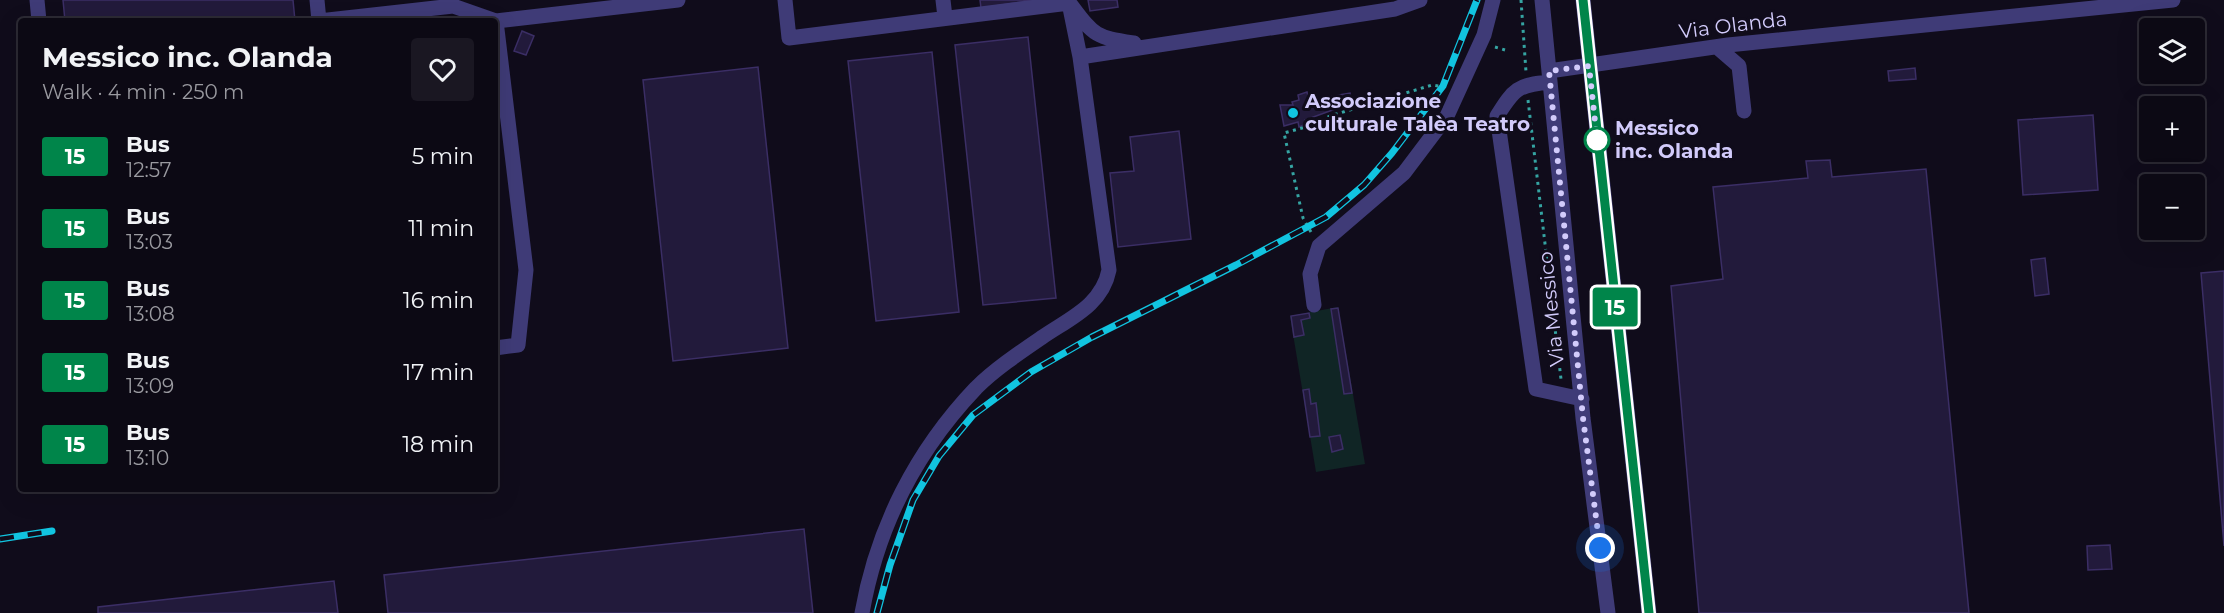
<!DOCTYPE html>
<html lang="en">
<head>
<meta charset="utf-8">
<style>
  :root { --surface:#0c0914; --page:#1a1722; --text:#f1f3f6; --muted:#9a9aa0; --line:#2c2a34 }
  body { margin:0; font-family:Montserrat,sans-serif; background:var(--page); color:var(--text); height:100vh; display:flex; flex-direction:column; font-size:22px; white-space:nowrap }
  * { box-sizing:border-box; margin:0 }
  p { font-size:20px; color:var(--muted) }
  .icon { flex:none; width:33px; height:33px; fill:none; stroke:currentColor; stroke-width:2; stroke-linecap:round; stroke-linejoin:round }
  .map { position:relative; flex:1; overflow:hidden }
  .side { position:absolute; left:18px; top:18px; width:480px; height:474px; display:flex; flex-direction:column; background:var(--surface); border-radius:6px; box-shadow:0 6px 24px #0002,0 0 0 2px var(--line) }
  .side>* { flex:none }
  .badge { padding:0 12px; border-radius:4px; font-size:21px; line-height:39px }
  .buttons { position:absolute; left:2139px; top:18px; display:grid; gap:12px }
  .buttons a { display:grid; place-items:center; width:66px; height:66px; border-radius:6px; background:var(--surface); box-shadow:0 6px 24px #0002,0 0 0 2px var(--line); font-size:30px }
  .you { position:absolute; width:30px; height:30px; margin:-15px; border:4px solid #fff; border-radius:50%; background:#1a73e8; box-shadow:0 0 0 9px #1a73e833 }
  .map>.badge { position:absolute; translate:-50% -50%; box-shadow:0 0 0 3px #fff }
  .round { display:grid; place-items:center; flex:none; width:63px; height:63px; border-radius:6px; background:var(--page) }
  .overview { display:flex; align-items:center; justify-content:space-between; height:102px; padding:0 24px }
  h1 { font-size:28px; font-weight:700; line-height:45px }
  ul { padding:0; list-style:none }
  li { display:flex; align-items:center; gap:18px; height:72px; padding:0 24px }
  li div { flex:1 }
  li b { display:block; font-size:22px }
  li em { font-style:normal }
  li .badge { min-width:66px; font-weight:700; text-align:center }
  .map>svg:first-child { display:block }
</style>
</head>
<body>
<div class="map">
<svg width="2224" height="613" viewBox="0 0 2224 613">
  <rect width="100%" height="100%" fill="#100c1b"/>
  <path fill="#102525" d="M 1338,307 L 1365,464 L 1316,472 L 1290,316 Z"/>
  <path fill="#221a3b" stroke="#3b2e65" stroke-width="1.5" d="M 63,0 L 293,0 L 295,21 L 65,21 Z
    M 980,0 L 1034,0 L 981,8 Z
    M 1088,0 L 1117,0 L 1118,7 L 1090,11 Z
    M 522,31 L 534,36 L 526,55 L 514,51 Z
    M 1028,37 L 1056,298 L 983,305 L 955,45 Z
    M 932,52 L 959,312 L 876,321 L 848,61 Z
    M 758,67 L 788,348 L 673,361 L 643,80 Z
    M 1915,68 L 1916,79 L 1889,81 L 1888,71 Z
    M 1307,92 L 1309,100 L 1350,93 L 1352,103 L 1305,120 L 1306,124 L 1299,127 L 1298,122 L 1284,126 L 1280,105 L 1293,105 L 1292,102 L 1299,100 L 1298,95 Z
    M 2093,115 L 2098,190 L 2023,195 L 2018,120 Z
    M 1179,131 L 1191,239 L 1118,247 L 1110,173 L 1134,171 L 1130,137 Z
    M 1830,160 L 1832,177 L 1926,169 L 1969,613 L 1699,613 L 1671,286 L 1723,279 L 1713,187 L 1808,178 L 1806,161 Z
    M 2045,258 L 2049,294 L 2035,296 L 2031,260 Z
    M 2224,271 L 2224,546 L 2201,273 Z
    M 1338,308 L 1352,393 L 1344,394 L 1331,309 Z
    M 1309,313 L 1310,318 L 1301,320 L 1304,335 L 1294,337 L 1291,316 Z
    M 1309,389 L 1311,404 L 1316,403 L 1320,436 L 1310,437 L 1303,390 Z
    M 1340,435 L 1343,449 L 1332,452 L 1329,437 Z
    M 804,529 L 813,613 L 388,613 L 384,575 Z
    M 2110,545 L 2112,569 L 2088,570 L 2087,546 Z
    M 334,581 L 338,613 L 98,613 L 98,607 Z"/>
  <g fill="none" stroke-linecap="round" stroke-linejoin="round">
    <path stroke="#35a4a2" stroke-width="3" stroke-dasharray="3 4.5" stroke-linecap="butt" d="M 1521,0 L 1526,72
      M 1495,47 L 1505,50
      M 1528,100 L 1561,379
      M 1311,232 L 1303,218 L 1284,133 L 1313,125 L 1330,116 L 1432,85 L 1445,87"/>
    <path stroke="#3f3b77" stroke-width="15" d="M 37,0 L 39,21
      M 317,0 L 319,21 L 453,6 L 496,21 L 678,0
      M 785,0 L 789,38 L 1069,3 L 1069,0
      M 943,0 L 945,17
      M 1542,0 L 1583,418 L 1608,613
      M 1583,0 L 1649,613
      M 1071,5 C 1095,37 1096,37 1134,43
      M 1717,47 L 1739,66 L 1744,111
      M 1080,57 L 1395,9 L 1420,0
      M 1549,71 L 1728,45 L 2173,0
      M 1550,82 C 1517,85 1514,89 1497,116 L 1536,389 L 1582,399
      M 1314,305 L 1310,274 L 1319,246 L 1404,173 L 1447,116 L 1484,35 L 1493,0
      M 495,348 L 518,345 L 526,270 L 496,21
      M 862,613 C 877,528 916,451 976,388 C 994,370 1019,353 1041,338 C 1068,319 1102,306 1109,270 L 1080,57 L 1069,3"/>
    <g stroke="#11c4e0" stroke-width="7">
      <path id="rail" d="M 0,539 L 52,531
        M 877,613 L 890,565 L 913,500 L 939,456 L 973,415 L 1031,372 L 1092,337 L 1236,265 L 1326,217 L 1364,185 L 1392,153 L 1443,86 L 1477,0"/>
    </g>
    <use href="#rail" stroke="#100c1b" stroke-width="4.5" stroke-dasharray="14" stroke-linecap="butt"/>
  </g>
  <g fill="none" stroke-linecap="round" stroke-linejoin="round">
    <g stroke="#fff" stroke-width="14">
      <path id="line" d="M 1583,0 L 1649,613"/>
    </g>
    <use href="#line" stroke="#00854a" stroke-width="9"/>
    <path stroke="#d2cbfb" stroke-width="6" stroke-dasharray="0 10.8" d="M 1597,140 L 1589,66 L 1549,71 L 1583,418 L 1600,548"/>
  </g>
  <circle fill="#11c4e0" stroke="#100c1b" stroke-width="2" cx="1293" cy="113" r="6"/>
  <circle fill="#fff" stroke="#00854a" stroke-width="3" cx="1597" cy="140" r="12"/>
  <g text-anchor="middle" stroke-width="6" stroke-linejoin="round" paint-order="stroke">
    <g font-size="20" fill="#d2cbfb" stroke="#100c1b">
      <text transform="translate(1733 25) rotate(-7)" y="7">Via Olanda</text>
      <text transform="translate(1551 309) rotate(-96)" y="7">Via Messico</text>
    </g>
    <g font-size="20" font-weight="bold" fill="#d2cbfb" stroke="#100c1b" text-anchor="start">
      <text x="1305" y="108">Associazione<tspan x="1305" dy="23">culturale Talèa Teatro</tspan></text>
    </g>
    <g font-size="20" font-weight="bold" fill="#d2cbfb" stroke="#100c1b" text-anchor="start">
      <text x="1615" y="135">Messico<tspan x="1615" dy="23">inc. Olanda</tspan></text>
    </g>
  </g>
</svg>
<div class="buttons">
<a><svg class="icon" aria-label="layers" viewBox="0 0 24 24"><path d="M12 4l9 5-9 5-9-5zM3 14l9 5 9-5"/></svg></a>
<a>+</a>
<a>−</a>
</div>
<div class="you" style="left:1600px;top:548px"></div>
<b class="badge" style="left:1615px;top:307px;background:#00854a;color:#fff">15</b>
<section class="side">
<div class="overview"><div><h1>Messico inc. Olanda</h1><p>Walk · 4 min · 250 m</p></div><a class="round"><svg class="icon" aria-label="heart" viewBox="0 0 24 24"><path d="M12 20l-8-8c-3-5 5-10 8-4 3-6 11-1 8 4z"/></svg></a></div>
<ul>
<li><span class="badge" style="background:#00854a;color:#fff">15</span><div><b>Bus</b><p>12:57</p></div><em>5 min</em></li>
<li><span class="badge" style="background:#00854a;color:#fff">15</span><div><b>Bus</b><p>13:03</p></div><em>11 min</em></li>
<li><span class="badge" style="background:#00854a;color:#fff">15</span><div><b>Bus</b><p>13:08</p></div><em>16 min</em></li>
<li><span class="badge" style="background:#00854a;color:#fff">15</span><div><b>Bus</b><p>13:09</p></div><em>17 min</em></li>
<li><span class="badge" style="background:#00854a;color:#fff">15</span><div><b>Bus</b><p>13:10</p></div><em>18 min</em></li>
</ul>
</section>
</div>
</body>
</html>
